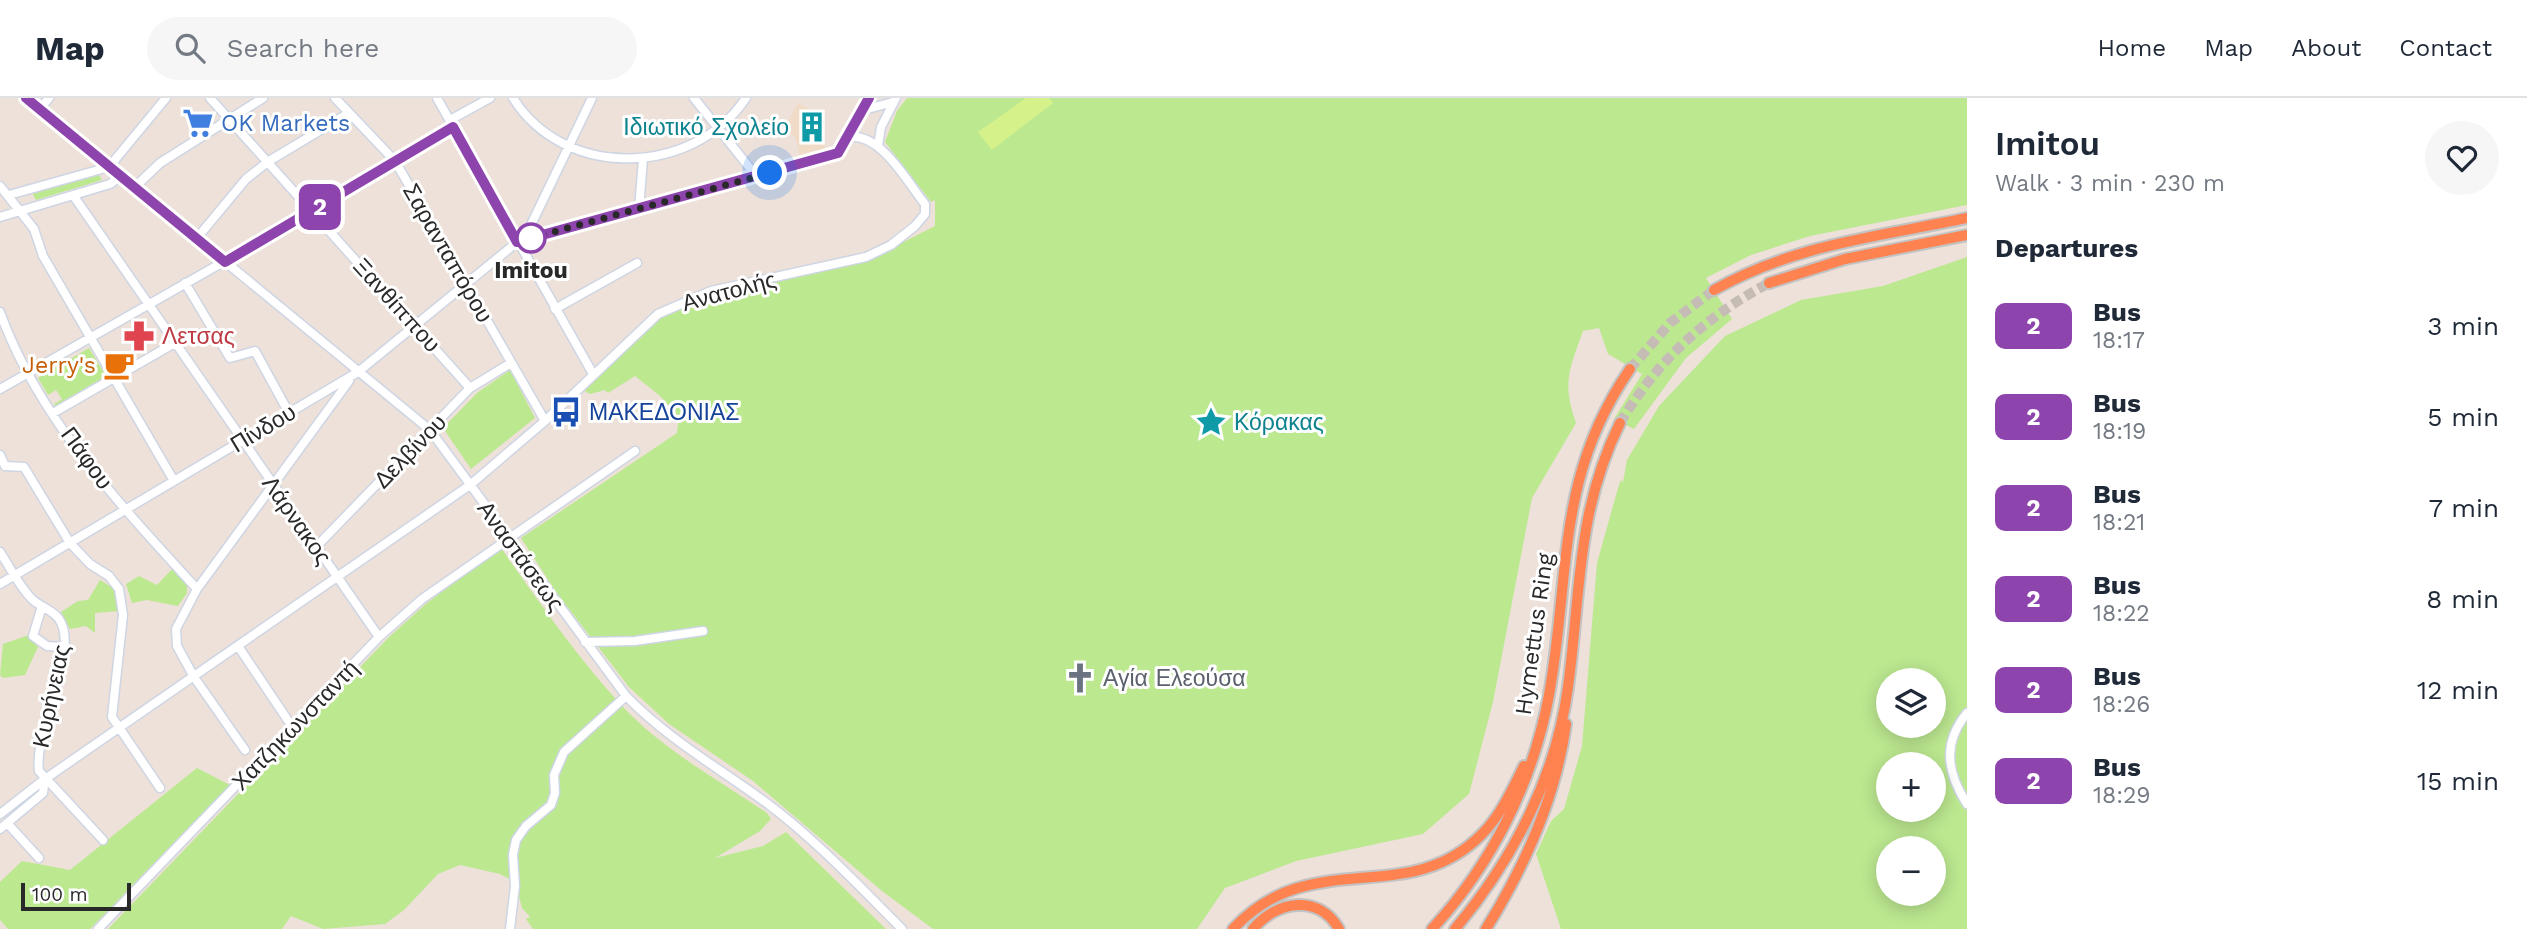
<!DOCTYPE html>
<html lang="en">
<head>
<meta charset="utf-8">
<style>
  :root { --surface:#fff; --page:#f6f6f7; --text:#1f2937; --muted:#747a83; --line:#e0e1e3 }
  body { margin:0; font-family:"Work Sans",sans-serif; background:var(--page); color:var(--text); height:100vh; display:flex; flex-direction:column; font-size:26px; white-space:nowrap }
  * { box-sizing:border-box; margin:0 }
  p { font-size:23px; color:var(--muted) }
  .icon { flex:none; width:38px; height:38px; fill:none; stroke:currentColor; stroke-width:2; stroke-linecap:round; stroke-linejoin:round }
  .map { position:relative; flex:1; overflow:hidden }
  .sheet { display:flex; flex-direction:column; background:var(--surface); width:560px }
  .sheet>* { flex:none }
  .badge { padding:0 14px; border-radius:10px; font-size:24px; line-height:46px }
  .fabs { position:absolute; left:1876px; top:570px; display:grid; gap:14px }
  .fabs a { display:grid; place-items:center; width:70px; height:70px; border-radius:50%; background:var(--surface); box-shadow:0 4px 18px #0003; font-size:35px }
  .scale { position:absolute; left:21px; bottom:18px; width:110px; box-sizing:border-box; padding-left:7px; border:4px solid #292929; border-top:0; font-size:19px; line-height:24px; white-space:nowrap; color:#292929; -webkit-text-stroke:5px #fff; paint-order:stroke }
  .you { position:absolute; width:35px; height:35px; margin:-18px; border:5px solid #fff; border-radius:50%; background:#1a73e8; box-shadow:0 0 0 10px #1a73e833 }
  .map>.badge { position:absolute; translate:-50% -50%; box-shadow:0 0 0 4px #fff }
  h2 { padding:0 28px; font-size:26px; line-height:63px }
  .round { display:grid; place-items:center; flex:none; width:74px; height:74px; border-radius:37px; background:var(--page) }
  .headline { display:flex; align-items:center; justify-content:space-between; height:119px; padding:0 28px }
  h1 { font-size:33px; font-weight:600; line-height:52px }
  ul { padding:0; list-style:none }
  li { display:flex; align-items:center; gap:21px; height:91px; padding:0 28px }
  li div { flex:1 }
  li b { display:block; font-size:26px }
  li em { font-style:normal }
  li .badge { min-width:77px; font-weight:700; text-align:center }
  header { display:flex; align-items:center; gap:42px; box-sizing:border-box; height:98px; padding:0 35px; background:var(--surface); border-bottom:2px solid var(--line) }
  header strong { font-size:33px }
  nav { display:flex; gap:38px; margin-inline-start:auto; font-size:24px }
  .search { width:490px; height:63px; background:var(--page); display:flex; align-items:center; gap:18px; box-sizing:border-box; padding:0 24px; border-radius:38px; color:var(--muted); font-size:26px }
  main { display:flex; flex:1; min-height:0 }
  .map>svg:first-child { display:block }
</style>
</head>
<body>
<header>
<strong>Map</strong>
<div class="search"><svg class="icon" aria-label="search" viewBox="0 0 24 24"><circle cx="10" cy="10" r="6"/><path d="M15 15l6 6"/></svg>Search here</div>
<nav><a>Home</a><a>Map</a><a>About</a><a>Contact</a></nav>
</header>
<main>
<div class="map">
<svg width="1967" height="831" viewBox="0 0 1967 831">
  <rect width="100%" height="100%" fill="#ede1d9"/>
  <path fill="#f0dcc6" d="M 798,5 L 820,17 L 825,51 L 800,58 L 795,39 L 784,31 Z"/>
  <path fill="#bce890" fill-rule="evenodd" d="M 907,0 L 1967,0 L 1967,107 L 1810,138 L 1751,157 L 1706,180 L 1732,221 L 1686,260 L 1634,331 L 1614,321 L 1642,276 L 1608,256 L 1599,230 L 1583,233 C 1569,272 1562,285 1576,325 L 1532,400 L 1493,604 L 1469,696 L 1423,736 L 1296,763 L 1225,790 L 1197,831 L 933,831 L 882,793 L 753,683 L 669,626 L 629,589 L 556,494 L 521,440 L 677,335 L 679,319 L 660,298 L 635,278 L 608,295 L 605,292 L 590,296 L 583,292 L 640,233 L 675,209 L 712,196 L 864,164 L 935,128 L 935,102 L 931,104 L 885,44 L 897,13 Z
    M 97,74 L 102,82 L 36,102 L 31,93 Z
    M 1967,159 L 1967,831 L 1561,831 L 1536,756 L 1551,723 L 1564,711 L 1582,648 L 1597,465 L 1618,390 L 1621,382 L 1623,384 L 1627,362 L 1659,308 L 1725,238 L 1801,202 L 1883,188 ZM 1888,583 L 1934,583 L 1934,628 L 1888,628 ZM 1888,667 L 1934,667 L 1934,712 L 1888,712 ZM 1888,751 L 1934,751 L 1934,796 L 1888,796 Z
    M 89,250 L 106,278 L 55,308 L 54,306 L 62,301 L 56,292 L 48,297 L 38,280 Z
    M 510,272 L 535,320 L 471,371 L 443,330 L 477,295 Z
    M 501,450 C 540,505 579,562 625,611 C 665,653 720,683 767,715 L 771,721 L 760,733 L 715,760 L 763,748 L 786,734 L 886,831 L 533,831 L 526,821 L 530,819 L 522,810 L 515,784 L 500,776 L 460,767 L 438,776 L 404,812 L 385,826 L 323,831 L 291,818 L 282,831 L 108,831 L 389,539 L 427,505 Z
    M 174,469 L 187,482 L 187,495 L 178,508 L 147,502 L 132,505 L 126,486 L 139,478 L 157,487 Z
    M 100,482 L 113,490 L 120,513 L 95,515 L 95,535 L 86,528 L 70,531 L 61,514 L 78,503 L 88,502 Z
    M 29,537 L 38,549 L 25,577 L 3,580 L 0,577 L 3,546 Z
    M 197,670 L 230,687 L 90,831 L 8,831 L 0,822 L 0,784 L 22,763 L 70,772 Z"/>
  <path fill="#d5f18a" d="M 1026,0 L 1049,0 L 1053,5 L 992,52 L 978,34 Z"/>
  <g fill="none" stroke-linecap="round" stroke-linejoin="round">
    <path stroke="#c6bcb6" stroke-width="10" stroke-dasharray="10 5" stroke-linecap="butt" d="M 1630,271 L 1670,225 L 1714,192
      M 1620,325 C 1657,263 1705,219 1769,185"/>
    <g stroke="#ced5e3" stroke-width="11">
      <path id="minor" d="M 26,0 L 430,332 L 626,598 C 669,642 719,670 768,706 C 817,743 859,788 902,831
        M 210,0 L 470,290
        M 335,0 L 395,63 L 545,323
        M 437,0 L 593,276
        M 513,0 C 565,83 694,78 746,0
        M 694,0 L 757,79
        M 40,11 L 49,0
        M 864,12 L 893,4
        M 450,22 L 490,0
        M 878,48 L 881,29 L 896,0
        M 109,69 L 166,0
        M 0,88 L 34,131 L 43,158 L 174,383
        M 135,89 L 160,65 L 263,0
        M 9,97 L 109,69
        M 73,97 L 379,539
        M 639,111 L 643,61
        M 0,119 L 110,86 L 118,80
        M 197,140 L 246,81 L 269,63 L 349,15
        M 518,143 L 529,131 L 592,0
        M 517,144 L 838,55 L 870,0
        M 185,185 L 230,260 L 255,253 L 289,315
        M 555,211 L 637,165
        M 0,214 C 38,320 122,409 197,491
        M 0,291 L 313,113 L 453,29
        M 53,315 L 173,246
        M 0,357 L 5,368 L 24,369 L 70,445 L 90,466 L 109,478 L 119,491 L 123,517 L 112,619 L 160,690
        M 316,449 L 470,290 L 511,265
        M 0,454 C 10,469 20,490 33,502 C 41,509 54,513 59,521 C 81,553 33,633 39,673 L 103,742
        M 0,486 L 358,274 L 510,150
        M 42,508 L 33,538 L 47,548 L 64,549
        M 585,544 L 635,543 L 703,533
        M 238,548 L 293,630
        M 1967,615 C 1942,645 1947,675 1967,706
        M 245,652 L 194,579 L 177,548 L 176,531 L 197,491 L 349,283
        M 0,716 L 45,681 L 470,387 L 545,323 L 658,216 L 711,193 L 866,159 L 891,147 L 915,128 L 925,116 L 925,106 C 907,84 882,36 850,39
        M 7,725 L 39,760
        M 0,731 L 43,695 L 45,681
        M 98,831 L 379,539 L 422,501 L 635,353
        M 510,831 L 515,788 L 513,757 L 516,742 L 526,728 L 551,707 L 555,695 L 554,677 L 564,654 L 626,598"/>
    </g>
    <g stroke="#c3c3c3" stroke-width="14">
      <path id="highway" d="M 1769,185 L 1845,161 L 1967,137
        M 1714,192 C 1796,146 1877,139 1967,120
        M 1233,831 C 1311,746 1408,812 1482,736 C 1501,717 1512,692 1524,668
        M 1253,831 C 1277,802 1319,796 1339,831
        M 1432,831 C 1492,766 1533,684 1549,597 C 1571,475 1555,380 1630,271
        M 1455,831 C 1513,762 1556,679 1568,589 C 1581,494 1576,414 1620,325
        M 1486,831 C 1525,768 1556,700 1566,626"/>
    </g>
    <use href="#minor" stroke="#fff" stroke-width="8"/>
    <use href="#highway" stroke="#ff8251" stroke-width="10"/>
  </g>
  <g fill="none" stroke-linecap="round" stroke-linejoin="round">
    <g stroke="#fff" stroke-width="16">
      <path id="line" d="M 26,0 L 225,164 L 453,29 L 517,144 L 838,55 L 869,0"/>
    </g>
    <use href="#line" stroke="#8e44ad" stroke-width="10"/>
    <path stroke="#292929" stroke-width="7" stroke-dasharray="0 12.6" d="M 531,140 L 770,75"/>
  </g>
  <defs>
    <g id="supermarket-bare" transform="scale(2.415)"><path d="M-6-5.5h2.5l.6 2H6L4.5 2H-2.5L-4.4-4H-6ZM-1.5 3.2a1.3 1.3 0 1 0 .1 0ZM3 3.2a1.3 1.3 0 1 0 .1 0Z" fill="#3f7fe0" stroke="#fff" stroke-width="2.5" paint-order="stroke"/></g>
    <g id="building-bare" transform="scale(2.415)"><path d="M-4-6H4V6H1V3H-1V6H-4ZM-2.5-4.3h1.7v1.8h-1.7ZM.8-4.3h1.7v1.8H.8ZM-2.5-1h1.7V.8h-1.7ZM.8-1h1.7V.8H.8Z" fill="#0f9aa8" stroke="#fff" stroke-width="2.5" paint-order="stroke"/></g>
    <g id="pharmacy-bare" transform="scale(2.415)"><path d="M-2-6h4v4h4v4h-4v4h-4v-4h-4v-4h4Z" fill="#e0444e" stroke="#fff" stroke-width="2.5" paint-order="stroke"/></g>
    <g id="cafe-bare" transform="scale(2.415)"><path d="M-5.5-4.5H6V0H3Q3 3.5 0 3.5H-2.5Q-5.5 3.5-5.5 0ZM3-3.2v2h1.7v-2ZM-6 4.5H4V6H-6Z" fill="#e8710a" stroke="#fff" stroke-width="2.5" paint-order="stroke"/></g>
    <g id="bus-bare" transform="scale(2.415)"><path d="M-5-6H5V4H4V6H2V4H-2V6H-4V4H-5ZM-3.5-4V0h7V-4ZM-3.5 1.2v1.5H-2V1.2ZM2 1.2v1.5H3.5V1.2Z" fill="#1a4fb4" stroke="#fff" stroke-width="2.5" paint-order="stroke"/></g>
    <g id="sight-bare" transform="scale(2.415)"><path d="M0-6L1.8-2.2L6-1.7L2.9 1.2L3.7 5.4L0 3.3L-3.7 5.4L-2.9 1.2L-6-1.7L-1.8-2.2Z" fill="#0f9aa8" stroke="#fff" stroke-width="2.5" paint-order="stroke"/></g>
    <g id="church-bare" transform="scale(2.415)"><path d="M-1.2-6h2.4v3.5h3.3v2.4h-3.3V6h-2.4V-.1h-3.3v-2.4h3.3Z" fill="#6b7280" stroke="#fff" stroke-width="2.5" paint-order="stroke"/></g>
  </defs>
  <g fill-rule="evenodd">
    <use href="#supermarket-bare" x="198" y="25"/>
    <use href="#building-bare" x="812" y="29"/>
    <use href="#pharmacy-bare" x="139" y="238"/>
    <use href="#cafe-bare" x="119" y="267"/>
    <use href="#bus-bare" x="566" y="314"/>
    <use href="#sight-bare" x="1211" y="324"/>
    <use href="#church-bare" x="1080" y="580"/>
  </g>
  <circle fill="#fff" stroke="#8e44ad" stroke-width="3.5" cx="531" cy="140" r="14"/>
  <g text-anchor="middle" stroke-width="6" stroke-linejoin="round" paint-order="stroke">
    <g font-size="23" fill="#366cbe" stroke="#fff" text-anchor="start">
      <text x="221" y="33">OK Markets</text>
    </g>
    <g font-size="23" fill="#0d838f" stroke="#fff" text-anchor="end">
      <text x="789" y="37">Ιδιωτικό Σχολείο</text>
      <text x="1234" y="332" text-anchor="start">Κόρακας</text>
    </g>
    <g font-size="23" fill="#292929" stroke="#fff">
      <text transform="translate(448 155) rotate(60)" y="8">Σαρανταπόρου</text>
      <text transform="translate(729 193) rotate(-15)" y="8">Ανατολής</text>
      <text transform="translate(397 207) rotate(48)" y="8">Ξανθίππου</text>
      <text transform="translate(263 330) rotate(-31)" y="8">Πίνδου</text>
      <text transform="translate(410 353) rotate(-46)" y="8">Δελβίνου</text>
      <text transform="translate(87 360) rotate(54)" y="8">Πάφου</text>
      <text transform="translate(297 422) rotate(55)" y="8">Λάρνακος</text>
      <text transform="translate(521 458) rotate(54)" y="8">Αναστάσεως</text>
      <text transform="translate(1534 536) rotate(-82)" y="8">Hymettus Ring</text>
      <text transform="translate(51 598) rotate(-78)" y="8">Κυρήνειας</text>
      <text transform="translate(295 627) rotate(-46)" y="8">Χατζηκωνσταντή</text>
    </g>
    <g font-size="23" font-weight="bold" fill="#292929" stroke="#fff">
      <text x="531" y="180">Imitou</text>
    </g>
    <g font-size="23" fill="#be3a42" stroke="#fff" text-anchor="start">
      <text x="162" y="246">Λετσας</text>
    </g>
    <g font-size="23" fill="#c56008" stroke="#fff" text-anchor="end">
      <text x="96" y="275">Jerry's</text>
    </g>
    <g font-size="23" fill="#164399" stroke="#fff" text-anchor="start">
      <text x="589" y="322">ΜΑΚΕΔΟΝΙΑΣ</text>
    </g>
    <g font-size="23" fill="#5b616d" stroke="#fff" text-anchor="start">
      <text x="1103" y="588">Αγία Ελεούσα</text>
    </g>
  </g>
</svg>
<div class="fabs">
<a><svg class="icon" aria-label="layers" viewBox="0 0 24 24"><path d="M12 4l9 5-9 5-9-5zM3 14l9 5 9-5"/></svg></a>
<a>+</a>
<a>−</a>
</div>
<div class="scale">100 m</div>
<div class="you" style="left:770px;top:75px"></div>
<b class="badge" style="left:320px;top:109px;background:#8e44ad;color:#fff">2</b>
</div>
<section class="sheet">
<div class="headline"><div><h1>Imitou</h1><p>Walk · 3 min · 230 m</p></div><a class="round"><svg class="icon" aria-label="heart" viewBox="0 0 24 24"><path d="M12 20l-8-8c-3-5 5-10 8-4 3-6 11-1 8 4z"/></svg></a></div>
<h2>Departures</h2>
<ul>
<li><span class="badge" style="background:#8e44ad;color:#fff">2</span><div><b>Bus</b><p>18:17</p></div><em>3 min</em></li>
<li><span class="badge" style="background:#8e44ad;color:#fff">2</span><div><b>Bus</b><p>18:19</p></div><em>5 min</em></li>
<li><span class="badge" style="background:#8e44ad;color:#fff">2</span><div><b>Bus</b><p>18:21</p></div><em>7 min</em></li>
<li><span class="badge" style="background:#8e44ad;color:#fff">2</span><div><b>Bus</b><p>18:22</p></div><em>8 min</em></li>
<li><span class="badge" style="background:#8e44ad;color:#fff">2</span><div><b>Bus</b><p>18:26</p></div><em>12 min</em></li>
<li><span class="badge" style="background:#8e44ad;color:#fff">2</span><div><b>Bus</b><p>18:29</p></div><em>15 min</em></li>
</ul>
</section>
</main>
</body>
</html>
